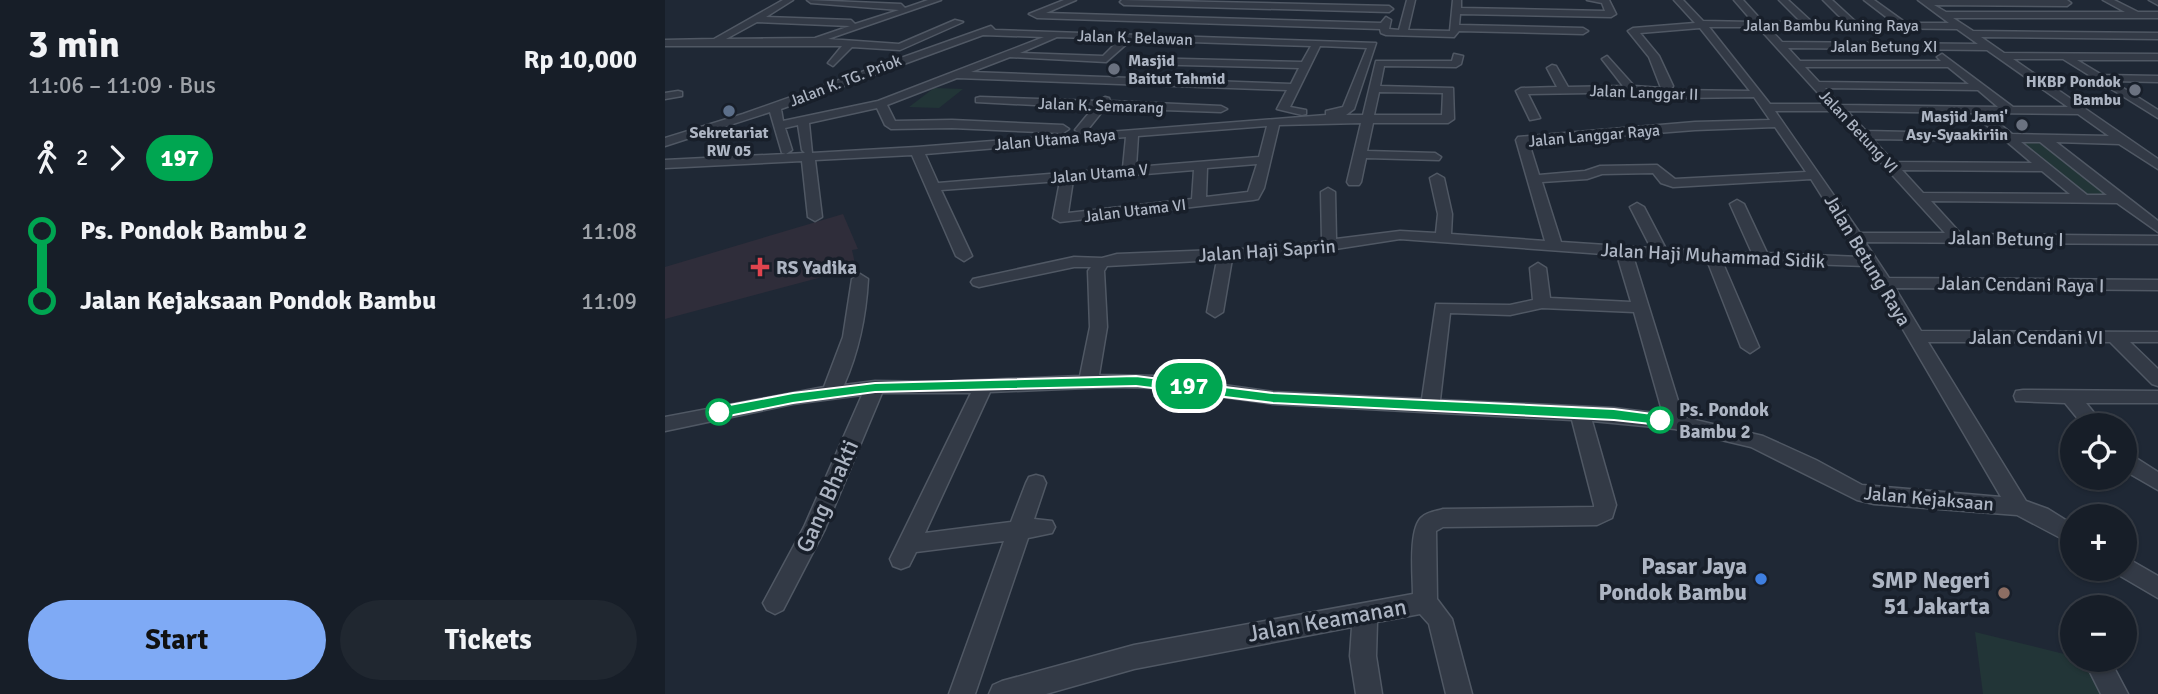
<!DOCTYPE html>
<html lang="en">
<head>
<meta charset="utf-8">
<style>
  :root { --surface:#171e28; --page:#202730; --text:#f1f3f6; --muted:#9ea2a8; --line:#363c45; --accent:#7faaf5 }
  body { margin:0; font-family:Signika,sans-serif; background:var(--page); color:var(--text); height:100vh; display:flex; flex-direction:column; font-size:26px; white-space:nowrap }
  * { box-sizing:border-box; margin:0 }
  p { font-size:23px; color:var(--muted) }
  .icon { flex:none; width:38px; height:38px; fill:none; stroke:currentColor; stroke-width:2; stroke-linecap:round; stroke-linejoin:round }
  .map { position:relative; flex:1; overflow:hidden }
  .side { display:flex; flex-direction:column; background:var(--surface); width:665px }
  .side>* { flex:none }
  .badge { padding:0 14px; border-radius:23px; font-size:24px; line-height:46px }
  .buttons { position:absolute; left:1395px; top:413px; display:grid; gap:14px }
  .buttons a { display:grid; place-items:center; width:77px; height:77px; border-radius:50%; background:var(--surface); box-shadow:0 2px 5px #0004,0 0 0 2px var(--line); font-size:35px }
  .map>.badge { position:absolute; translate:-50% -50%; box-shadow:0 0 0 4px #fff }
  .legs { display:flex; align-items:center; gap:10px; height:77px; padding:0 28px; font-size:23px }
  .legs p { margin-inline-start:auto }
  .head { display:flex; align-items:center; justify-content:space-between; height:119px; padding:0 28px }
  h1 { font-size:38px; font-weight:800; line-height:52px }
  .action { display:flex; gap:14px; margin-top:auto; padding:14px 28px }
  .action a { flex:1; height:80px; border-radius:42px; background:var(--accent); color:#111; font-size:28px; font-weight:800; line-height:80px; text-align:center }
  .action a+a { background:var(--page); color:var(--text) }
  ul { padding:0 28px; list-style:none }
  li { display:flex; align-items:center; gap:24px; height:70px; font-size:26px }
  li i { display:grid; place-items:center; width:10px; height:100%; margin:0 9px; background:currentColor }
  li i::after { content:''; width:18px; height:18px; margin:-9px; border:5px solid; border-radius:50%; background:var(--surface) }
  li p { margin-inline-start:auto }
  li:first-child i { background:linear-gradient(#0000 50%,currentColor 0) }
  li:last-child i { background:linear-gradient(currentColor 50%,#0000 0) }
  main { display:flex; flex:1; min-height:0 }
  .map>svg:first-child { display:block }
</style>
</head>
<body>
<main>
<section class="side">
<div class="head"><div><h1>3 min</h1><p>11:06 – 11:09 · Bus</p></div><b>Rp 10,000</b></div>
<div class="legs"><svg class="icon" aria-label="walk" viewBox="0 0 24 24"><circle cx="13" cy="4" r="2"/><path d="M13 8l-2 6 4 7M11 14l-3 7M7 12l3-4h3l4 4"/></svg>2<svg class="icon" aria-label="forward" viewBox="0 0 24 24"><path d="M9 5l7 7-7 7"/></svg><b class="badge" style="background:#00a651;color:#fff">197</b></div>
<ul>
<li><i style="color:#00a651"></i><b>Ps. Pondok Bambu 2</b><p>11:08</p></li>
<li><i style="color:#00a651"></i><b>Jalan Kejaksaan Pondok Bambu</b><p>11:09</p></li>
</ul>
<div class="action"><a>Start</a><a>Tickets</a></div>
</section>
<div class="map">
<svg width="1493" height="694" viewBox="0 0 1493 694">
  <rect width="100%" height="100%" fill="#1f2835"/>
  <path fill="#2f2d3a" d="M 178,214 L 193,249 L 187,250 L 191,268 L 0,319 L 0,267 Z"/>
  <path fill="#223537" d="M 269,88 L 298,89 L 274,108 L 244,107 Z
    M 1350,141 L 1381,141 L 1452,197 L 1420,198 Z
    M 1310,632 L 1407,656 L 1407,660 L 1436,663 L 1447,694 L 1318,694 Z"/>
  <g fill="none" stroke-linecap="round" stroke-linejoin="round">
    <g stroke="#505864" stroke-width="3">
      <path id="minor" d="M 118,0 L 128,0 L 101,17 L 186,20 L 190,24 L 234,10 L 146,3 L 142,0 L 236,4 L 240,8 L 263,0 L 276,0 L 163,39 L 234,44 L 290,20 L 298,22 L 235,50 L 187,47 L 168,66 L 163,63 L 177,46 L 0,46 L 0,40 L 49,39 ZM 92,22 L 185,26 L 150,38 L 61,39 Z
        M 399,0 L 411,0 L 381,13 L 716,23 L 721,17 L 726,20 L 724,29 L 734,30 L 742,0 L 750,0 L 743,30 L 785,31 L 788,0 L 796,0 L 796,8 L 940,11 L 937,3 L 922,0 L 944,0 L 951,14 L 946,17 L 795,14 L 794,25 L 918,28 L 923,31 L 918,34 L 794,31 L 789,37 L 721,35 L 716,33 L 715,29 L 372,18 L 364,14 Z
        M 457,0 L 724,6 L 728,9 L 724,12 L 459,5 L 455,2 Z
        M 1009,0 L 1018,0 L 1038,21 L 1088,22 L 1069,0 L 1078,0 L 1098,22 L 1136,22 L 1114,0 L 1123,0 L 1147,22 L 1180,22 L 1158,0 L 1167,0 L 1191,22 L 1229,23 L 1199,0 L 1209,0 L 1241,23 L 1284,23 L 1253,0 L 1402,0 L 1406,3 L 1402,6 L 1269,5 L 1281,12 L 1460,12 L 1438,0 L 1449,0 L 1473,12 L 1493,12 L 1493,18 L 1288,18 L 1308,31 L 1493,33 L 1493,39 L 1316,37 L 1339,53 L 1493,54 L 1493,60 L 1412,60 L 1437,75 L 1493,76 L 1493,82 L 1447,81 L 1493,110 L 1493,118 L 1398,59 L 1348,59 L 1493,159 L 1493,169 L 1454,144 L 1391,142 L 1493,221 L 1493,232 L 1452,203 L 1266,201 L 1296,234 L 1493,236 L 1493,244 L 1200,242 L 1224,278 L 1493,280 L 1493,290 L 1230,288 L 1256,331 L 1493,332 L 1493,342 L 1465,342 L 1493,369 L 1493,386 L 1487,384 L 1445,342 L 1263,342 L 1361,501 L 1383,509 L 1407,524 L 1407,544 L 1352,515 L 1209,504 L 1192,500 L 1086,447 L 1010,429 L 927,421 L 951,505 L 947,518 L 932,525 L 778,527 L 771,531 L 772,599 L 787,619 L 807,694 L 781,694 L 764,624 L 755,614 L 712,622 L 711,656 L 717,694 L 691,694 L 685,656 L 687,627 L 469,669 L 381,694 L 324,694 L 328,685 L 337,681 L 469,645 L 748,594 C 748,577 743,528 757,517 C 762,512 772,511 778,509 L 929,507 L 929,505 L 907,420 L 608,404 L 494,388 L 446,387 L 325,392 L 260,533 L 346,522 L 361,483 L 364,477 L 371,475 L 378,477 L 381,483 L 369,519 L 387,521 L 390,527 L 387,533 L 363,538 L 310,694 L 284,694 L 339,541 L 251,552 L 244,566 L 236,569 L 228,566 L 225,559 L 306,393 L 217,393 L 160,529 L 118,610 L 110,614 L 102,610 L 98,603 L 139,527 L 197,395 L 128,404 L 0,431 L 0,417 L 159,387 L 178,337 L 187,279 L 195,274 L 203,279 C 201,316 194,351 179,385 L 210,381 L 271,382 L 415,376 L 425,327 L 423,271 L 426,267 L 409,267 L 314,287 L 308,285 L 306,282 L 308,279 L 409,257 L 437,258 L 452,254 L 602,248 L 657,241 L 656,192 L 663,188 L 670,192 L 671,239 L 735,231 L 771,233 L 773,214 L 765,178 L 772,174 L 779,178 L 787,214 L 786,234 L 880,241 L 851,140 L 853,137 L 1030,122 L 1105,120 L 1089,97 L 1014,98 L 987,92 L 863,94 L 875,118 L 865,120 L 851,91 L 856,88 L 892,87 L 882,68 L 887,65 L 891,66 L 903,87 L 958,86 L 937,59 L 942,56 L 969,86 L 996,88 L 984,57 L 963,31 L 968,28 L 1030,23 ZM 1044,27 L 1093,27 L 1163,104 L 1105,104 ZM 1103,27 L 1292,29 L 1313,44 L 1117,42 ZM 1035,28 L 1085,91 L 1006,90 L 1008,86 L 994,56 L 975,33 ZM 1123,48 L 1322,50 L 1403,107 L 1348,107 L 1277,54 L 1272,57 L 1276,61 L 1135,61 ZM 1140,67 L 1283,67 L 1304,84 L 1154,82 ZM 1160,88 L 1313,90 L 1333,107 L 1175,105 ZM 1110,111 L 1169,111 L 1280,233 L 1195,233 ZM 1182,111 L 1307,113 L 1332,134 L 1201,131 ZM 1321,113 L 1413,114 L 1444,136 L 1347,134 ZM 1110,127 L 1141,172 L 1010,179 L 992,165 L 935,166 L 920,171 L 874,175 L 864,143 L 1030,130 ZM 1207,139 L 1341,141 L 1367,163 L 1229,162 ZM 1356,142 L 1375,142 L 1442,195 L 1422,195 ZM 1237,170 L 1377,171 L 1405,194 L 1258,193 ZM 988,173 L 996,183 L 1008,187 L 1146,179 L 1195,257 L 1102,253 L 1079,204 L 1072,200 L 1065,204 L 1087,253 L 1001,249 L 979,207 L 972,203 L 965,207 L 986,248 L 896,242 L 877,182 L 922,179 L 937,174 ZM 735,239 L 952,255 L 966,302 L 885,298 L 881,268 L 873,263 L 865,268 L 868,300 L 845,305 L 771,304 L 757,399 L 608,392 L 494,376 L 434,375 L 442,327 L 439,271 L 442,266 L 552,260 L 542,312 L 550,317 L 558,312 L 567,259 L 664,250 ZM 968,256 L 1042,260 L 1076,347 L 1085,353 L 1094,347 L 1057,261 L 1201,266 L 1336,497 L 1197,485 L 1151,460 L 1098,436 L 1018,417 ZM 877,308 L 969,312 L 998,414 L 949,408 L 775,400 L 785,313 L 845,315 Z
        M 1484,0 L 1493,0 L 1493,5 Z
        M 326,26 L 330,30 L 711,43 L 689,109 L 681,115 L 698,115 L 711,61 L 787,61 L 789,54 L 798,56 L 796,64 L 791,67 L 719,66 L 715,86 L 788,88 L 789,119 L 783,123 L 708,123 L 702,151 L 770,153 L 776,157 L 774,160 L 701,158 L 696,182 L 694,185 L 684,185 L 682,182 L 696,123 L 614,125 L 599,188 L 593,199 L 588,200 L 395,222 L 388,218 L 395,181 L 276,190 L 307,256 L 299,261 L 291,256 L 247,155 L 150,160 L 157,217 L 150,221 L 143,217 L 137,161 L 0,168 L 0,160 L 140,153 L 137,150 L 133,125 L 120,128 L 127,150 L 121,154 L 117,153 L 105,112 L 0,146 L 0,138 L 78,114 ZM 318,35 L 379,37 L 213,101 L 118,121 L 116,109 ZM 392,37 L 455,39 L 438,56 L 355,53 ZM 466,40 L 646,46 L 637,62 L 477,58 L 472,61 L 477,64 L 634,68 L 626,84 L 306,72 L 345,57 L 441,62 ZM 655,46 L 702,48 L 678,107 L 661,111 L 661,115 L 252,147 L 147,153 L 144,123 L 212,108 L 220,125 L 226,129 L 287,128 L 398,133 L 404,129 L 398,125 L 287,120 L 230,121 L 222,105 L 292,78 L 622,90 L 612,109 L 637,115 L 641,114 L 641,110 L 625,107 ZM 714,92 L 778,93 L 777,115 L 709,115 ZM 602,126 L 594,157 L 471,167 L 473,136 ZM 461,137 L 458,168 L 273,183 L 260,154 ZM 592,164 L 583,192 L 541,197 L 542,168 ZM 529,170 L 527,199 L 403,213 L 408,180 Z
        M 13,91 L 17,92 L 17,96 L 0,99 L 0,93 Z
        M 315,97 L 433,101 L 440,97 L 444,98 L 445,101 L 556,106 L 562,109 L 556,112 L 440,108 L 420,133 L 416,134 L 410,130 L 428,108 L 311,102 L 311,98 Z
        M 1358,390 L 1493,391 L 1493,403 L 1421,403 L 1439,425 L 1418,425 L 1400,403 L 1351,401 L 1349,396 L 1351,391 Z
        M 1460,451 L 1493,472 L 1493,490 L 1460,471 Z
        M 1460,557 L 1493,576 L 1493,598 L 1452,574 L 1449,569 L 1460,569 Z
        M 1427,660 L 1445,660 L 1463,694 L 1436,694 L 1423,668 Z"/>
    </g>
    <use href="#minor" fill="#333a46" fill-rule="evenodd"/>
  </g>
  <path fill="#00a651" stroke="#fff" stroke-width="2" d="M 471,376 L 608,393 L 949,409 L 995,415 L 1003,420 L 995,425 L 949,420 L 608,403 L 471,386 L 210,392 L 128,403 L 54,418 L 47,412 L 54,407 L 128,393 L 210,383 Z"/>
  <g fill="#6b7280" stroke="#181f2a" stroke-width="2.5">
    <circle cx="449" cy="69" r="7"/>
    <circle cx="1470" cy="90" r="7"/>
    <circle cx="1357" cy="125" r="7"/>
  </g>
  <circle fill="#5c6f8a" stroke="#181f2a" stroke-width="2.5" cx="64" cy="111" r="7"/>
  <path fill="#e0444e" stroke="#181f2a" stroke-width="2.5" d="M91.5 256.5h7v7h7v7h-7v7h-7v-7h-7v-7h7z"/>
  <g fill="#fff" stroke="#00a651" stroke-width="3.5">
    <circle cx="54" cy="412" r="12"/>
    <circle cx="995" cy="420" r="12"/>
  </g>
  <circle fill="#3f7fe0" stroke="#181f2a" stroke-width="2.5" cx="1096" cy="579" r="7"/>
  <circle fill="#8d6e63" stroke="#181f2a" stroke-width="2.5" cx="1339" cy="593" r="7"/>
  <g text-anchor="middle" stroke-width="7" stroke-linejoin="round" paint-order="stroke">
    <g font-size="16" fill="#adb5c3" stroke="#181f2a">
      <text x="1166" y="31">Jalan Bambu Kuning Raya</text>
      <text transform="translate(470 37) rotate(2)" y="6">Jalan K. Belawan</text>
      <text x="1219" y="52">Jalan Betung XI</text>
      <text transform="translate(180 80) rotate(-21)" y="6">Jalan K. TG. Priok</text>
      <text transform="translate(979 92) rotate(2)" y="6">Jalan Langgar II</text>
      <text transform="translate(436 105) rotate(2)" y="6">Jalan K. Semarang</text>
      <text transform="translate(1194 131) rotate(47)" y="6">Jalan Betung VI</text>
      <text transform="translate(929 135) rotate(-5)" y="6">Jalan Langgar Raya</text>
      <text transform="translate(390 139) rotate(-5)" y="6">Jalan Utama Raya</text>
      <text transform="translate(434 173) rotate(-5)" y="6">Jalan Utama V</text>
      <text transform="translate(470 210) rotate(-7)" y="6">Jalan Utama VI</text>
    </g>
    <g font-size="16" font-weight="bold" fill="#adb5c3" stroke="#181f2a" text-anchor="end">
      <text x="463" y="66" text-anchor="start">Masjid<tspan x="463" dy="18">Baitut Tahmid</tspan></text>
      <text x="1456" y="87">HKBP Pondok<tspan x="1456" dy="18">Bambu</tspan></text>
      <text x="1343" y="122">Masjid Jami'<tspan x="1343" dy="18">Asy-Syaakiriin</tspan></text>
      <text x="64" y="138" text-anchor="middle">Sekretariat<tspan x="64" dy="18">RW 05</tspan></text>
    </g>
    <g font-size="19" fill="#adb5c3" stroke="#181f2a">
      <text transform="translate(1341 238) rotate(1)" y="7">Jalan Betung I</text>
      <text transform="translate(602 250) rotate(-4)" y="7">Jalan Haji Saprin</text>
      <text transform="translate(1048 255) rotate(3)" y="7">Jalan Haji Muhammad Sidik</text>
      <text transform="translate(1203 260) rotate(59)" y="7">Jalan Betung Raya</text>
      <text transform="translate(1356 284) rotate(1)" y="7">Jalan Cendani Raya I</text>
      <text x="1371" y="344">Jalan Cendani VI</text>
      <text transform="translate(1264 498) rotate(5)" y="7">Jalan Kejaksaan</text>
    </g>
    <g font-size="19" font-weight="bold" fill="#adb5c3" stroke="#181f2a" text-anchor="start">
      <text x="111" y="274">RS Yadika</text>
    </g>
    <g font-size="19" font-weight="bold" fill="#adb5c3" stroke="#181f2a" text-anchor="start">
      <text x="1014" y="416">Ps. Pondok<tspan x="1014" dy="22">Bambu 2</tspan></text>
    </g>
    <g font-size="23" fill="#adb5c3" stroke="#181f2a">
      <text transform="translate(162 496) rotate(-66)" y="8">Gang Bhakti</text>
      <text transform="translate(662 620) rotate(-10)" y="8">Jalan Keamanan</text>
    </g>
    <g font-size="23" font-weight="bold" fill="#adb5c3" stroke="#181f2a" text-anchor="end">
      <text x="1082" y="574">Pasar Jaya<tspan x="1082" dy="26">Pondok Bambu</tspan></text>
      <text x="1325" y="588">SMP Negeri<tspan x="1325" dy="26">51 Jakarta</tspan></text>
    </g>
  </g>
</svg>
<div class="buttons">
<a><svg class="icon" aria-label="locate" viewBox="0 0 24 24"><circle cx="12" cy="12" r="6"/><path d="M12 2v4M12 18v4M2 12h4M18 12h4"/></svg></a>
<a>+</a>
<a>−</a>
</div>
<b class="badge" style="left:524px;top:386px;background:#00a651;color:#fff">197</b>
</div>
</main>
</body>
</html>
